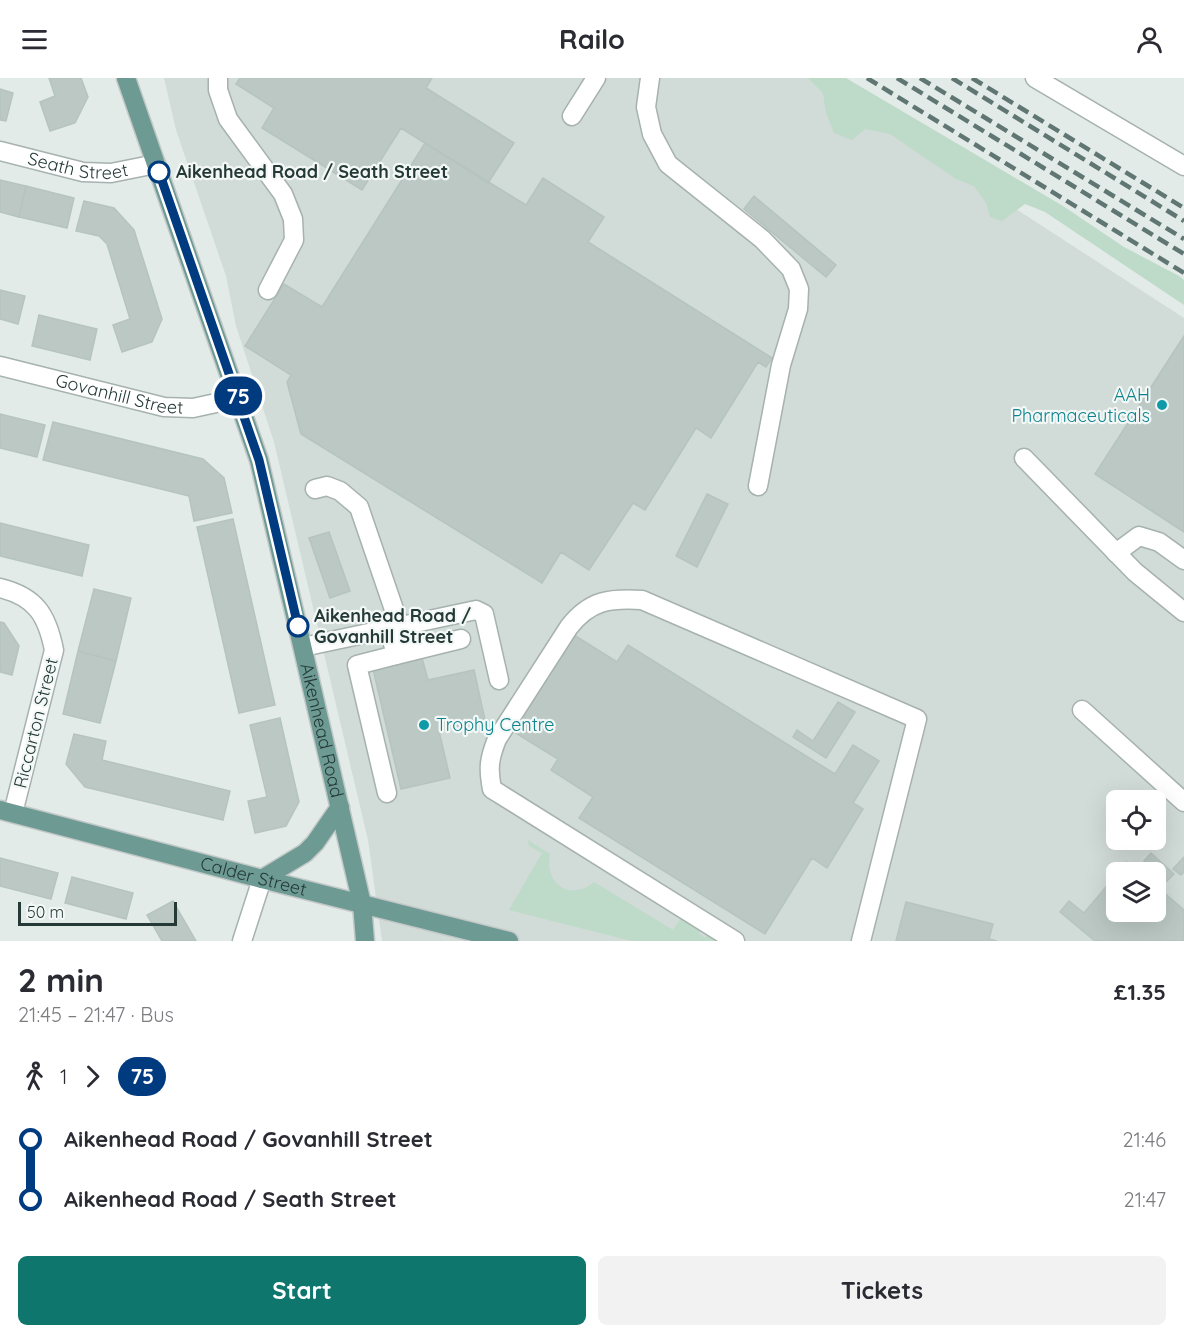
<!DOCTYPE html>
<html lang="en">
<head>
<meta charset="utf-8">
<style>
  :root { --surface:#fff; --page:#f2f2f3; --text:#2b2b33; --muted:#7c7c81; --accent:#0f766e }
  body { margin:0; font-family:Quicksand,sans-serif; background:var(--page); color:var(--text); height:100vh; display:flex; flex-direction:column; font-size:22px; white-space:nowrap }
  * { box-sizing:border-box; margin:0 }
  p { font-size:20px; color:var(--muted) }
  .icon { flex:none; width:33px; height:33px; fill:none; stroke:currentColor; stroke-width:2; stroke-linecap:round; stroke-linejoin:round }
  .map { position:relative; height:863px; overflow:hidden }
  .sheet { display:flex; flex-direction:column; background:var(--surface); flex:1 }
  .sheet>* { flex:none }
  .badge { padding:0 12px; border-radius:20px; font-size:21px; line-height:39px }
  .fabs { position:absolute; left:1106px; top:712px; display:grid; gap:12px }
  .fabs a { display:grid; place-items:center; width:60px; height:60px; border-radius:9px; background:var(--surface); box-shadow:0 6px 24px #0002; font-size:30px }
  .scale { position:absolute; left:18px; bottom:15px; width:159px; box-sizing:border-box; padding-left:6px; border:3px solid #253a37; border-top:0; font-size:16px; line-height:21px; white-space:nowrap; color:#253a37; -webkit-text-stroke:4px #f3f8f6; paint-order:stroke }
  .map>.badge { position:absolute; translate:-50% -50%; box-shadow:0 0 0 3px #fff }
  .legs { display:flex; align-items:center; gap:9px; height:66px; padding:0 18px; font-size:20px }
  .legs p { margin-inline-start:auto }
  .head { display:flex; align-items:center; justify-content:space-between; height:102px; padding:0 18px }
  h1 { font-size:33px; font-weight:700; line-height:45px }
  .cta { display:flex; gap:12px; margin-top:auto; padding:12px 18px }
  .cta a { flex:1; height:69px; border-radius:9px; background:var(--accent); color:#fff; font-size:24px; font-weight:700; line-height:69px; text-align:center }
  .cta a+a { background:var(--page); color:var(--text) }
  ul { padding:0 18px; list-style:none }
  li { display:flex; align-items:center; gap:21px; height:60px; font-size:22px }
  li i { display:grid; place-items:center; width:9px; height:100%; margin:0 8px; background:currentColor }
  li i::after { content:''; width:15px; height:15px; margin:-8px; border:4px solid; border-radius:50%; background:var(--surface) }
  li p { margin-inline-start:auto }
  li:first-child i { background:linear-gradient(#0000 50%,currentColor 0) }
  li:last-child i { background:linear-gradient(currentColor 50%,#0000 0) }
  header { display:flex; justify-content:space-between; align-items:center; height:78px; padding:0 18px; background:var(--surface); font-size:27px; font-weight:700 }
  .map>svg:first-child { display:block }
</style>
</head>
<body>
<header><svg class="icon" aria-label="menu" viewBox="0 0 24 24"><path d="M4 6h16M4 12h16M4 18h16"/></svg>Railo<svg class="icon" aria-label="person" viewBox="0 0 24 24"><circle cx="12" cy="8" r="4"/><path d="M4 21q1-7 8-7t8 7"/></svg></header>
<div class="map">
<svg width="1184" height="863" viewBox="0 0 1184 863">
  <rect width="100%" height="100%" fill="#e3ebe8"/>
  <path fill="#d1dbd7" fill-rule="evenodd" d="M 164,0 L 814,0 L 1184,240 L 1184,863 L 382,863 L 368,762 L 274,364 L 236,248 L 226,198 L 176,52 ZM 1116,723 L 1155,723 L 1155,762 L 1116,762 ZM 1116,795 L 1155,795 L 1155,834 L 1116,834 Z"/>
  <path fill="#bedac9" d="M 808,0 L 846,0 L 1063,128 L 1124,169 L 1179,198 L 1184,202 L 1184,227 L 1045,134 L 1025,126 L 1002,143 L 990,139 L 986,125 L 974,108 L 956,101 L 890,56 L 865,51 L 852,62 L 834,55 L 826,34 L 823,15 Z
    M 528,762 L 550,776 C 544,806 570,824 594,804 L 673,852 L 682,839 L 700,852 L 699,856 L 705,860 L 707,857 L 718,863 L 632,863 L 509,832 L 542,775 L 529,768 Z"/>
  <path fill="#bbc8c4" stroke="#b6c4c0" stroke-width="1.5" d="M 49,0 L 81,0 L 88,19 L 75,45 L 50,53 L 40,24 L 55,18 Z
    M 240,0 L 432,0 L 426,10 L 514,65 L 488,105 L 401,50 L 362,112 L 262,50 L 274,30 L 236,6 Z
    M 0,11 L 13,15 L 6,43 L 0,42 Z
    M 425,65 L 526,127 L 543,100 L 604,139 L 588,164 L 772,280 L 766,289 L 758,284 L 711,360 L 696,350 L 645,432 L 633,425 L 589,492 L 561,474 L 542,505 L 301,356 L 287,304 L 291,297 L 245,268 L 284,206 L 322,229 Z
    M 0,102 L 26,108 L 19,139 L 0,134 Z
    M 26,108 L 74,120 L 67,150 L 19,139 Z
    M 754,118 L 836,187 L 826,199 L 744,131 Z
    M 84,123 L 114,130 L 134,152 L 162,241 L 152,264 L 122,274 L 113,247 L 130,241 L 107,166 L 99,158 L 76,153 Z
    M 0,212 L 25,218 L 18,246 L 0,241 Z
    M 39,237 L 97,251 L 90,282 L 32,268 Z
    M 1184,258 L 1184,454 L 1095,396 Z
    M 0,336 L 45,347 L 37,379 L 0,370 Z
    M 53,344 L 203,381 L 224,400 L 232,435 L 194,443 L 189,418 L 43,382 Z
    M 707,416 L 728,426 L 697,489 L 676,478 Z
    M 233,441 L 275,627 L 239,635 L 197,449 Z
    M 0,445 L 89,467 L 82,498 L 0,478 Z
    M 329,454 L 350,513 L 330,520 L 309,460 Z
    M 94,511 L 131,520 L 116,583 L 78,573 Z
    M 0,544 L 4,545 L 19,568 L 12,597 L 0,594 Z
    M 574,557 L 617,584 L 628,567 L 835,696 L 853,667 L 879,683 L 853,725 L 863,731 L 827,790 L 812,780 L 765,856 L 579,740 L 593,719 L 551,692 L 558,681 L 514,654 Z
    M 78,573 L 116,583 L 100,645 L 63,636 Z
    M 422,580 L 428,602 L 474,592 L 485,642 L 439,653 L 450,700 L 401,711 L 373,591 Z
    M 838,624 L 855,634 L 826,680 L 793,659 L 797,652 L 813,663 Z
    M 280,640 L 299,724 L 286,748 L 255,755 L 248,723 L 267,719 L 250,647 Z
    M 74,656 L 106,663 L 102,682 L 230,713 L 223,742 L 85,709 L 66,686 Z
    M 1151,775 L 1174,796 L 1167,803 L 1144,783 Z
    M 1184,779 L 1184,794 L 1181,797 L 1173,791 Z
    M 0,780 L 58,795 L 51,821 L 0,808 Z
    M 1127,784 L 1140,795 L 1118,795 Z
    M 1116,797 L 1116,834 L 1155,834 L 1155,807 L 1184,832 L 1184,863 L 1095,863 L 1060,834 L 1069,823 L 1084,835 Z
    M 72,799 L 133,815 L 126,841 L 65,825 Z
    M 173,823 L 196,863 L 162,863 L 147,837 Z
    M 906,824 L 993,846 L 989,861 L 997,863 L 896,863 Z"/>
  <g fill="none" stroke-linecap="round" stroke-linejoin="round">
    <g stroke="#a6b2af" stroke-width="21">
      <g id="minor">
        <path d="M 218,0 L 218,12 L 228,41 L 283,116 L 293,141 L 294,162 L 268,212"/>
        <path d="M 650,0 L 646,29 L 652,56 L 668,86 L 762,161 L 791,191 L 799,211 L 798,231 L 781,287 L 758,408"/>
        <path d="M 1035,0 L 1184,88"/>
        <path d="M 572,38 L 596,0"/>
        <path id="s1" d="M 0,73 L 83,94 L 111,95 L 156,86"/>
        <path id="s2" d="M 0,288 L 164,329 L 193,330 L 239,320"/>
        <path d="M 1024,380 L 1135,494 L 1184,534"/>
        <path d="M 315,411 L 327,408 L 340,413 L 359,429 L 400,549"/>
        <path d="M 1116,475 L 1139,458 L 1159,464 L 1184,482"/>
        <path d="M 0,510 C 36,519 47,537 54,572 L 13,735"/>
        <path d="M 303,569 L 476,532 L 484,536 L 499,602"/>
        <path d="M 396,577 L 461,561"/>
        <path d="M 1082,632 L 1184,724"/>
        <path d="M 387,715 L 357,587 L 396,577 L 389,551"/>
        <path d="M 242,863 L 262,801"/>
        <path d="M 735,863 L 492,711 C 488,690 489,681 497,661 L 569,549 C 590,522 610,520 642,522 L 917,641 L 861,863"/>
      </g>
    </g>
    <g stroke="#c2c8c7" stroke-width="21">
      <g id="major">
        <path id="s3" d="M 126,0 L 259,382 L 349,770 L 362,826 L 365,863"/>
        <path id="s4" d="M 0,732 L 262,801 L 509,863"/>
        <path d="M 262,801 L 305,775 L 315,765 L 340,729"/>
      </g>
    </g>
    <use href="#minor" stroke="#fff" stroke-width="18"/>
    <use href="#major" stroke="#6d9b94" stroke-width="18"/>
    <path stroke="#5f7672" stroke-width="4.5" stroke-dasharray="12 6" stroke-linecap="butt" d="M 867,0 L 1184,195
      M 897,0 L 1184,176
      M 920,0 L 1184,161
      M 952,0 L 1184,143
      M 972,0 L 1184,130"/>
  </g>
  <g fill="none" stroke-linecap="round" stroke-linejoin="round">
    <g stroke="#fff" stroke-width="14">
      <path id="line-1" d="M 159,94 L 259,382 L 298,548"/>
    </g>
    <use href="#line-1" stroke="#003b80" stroke-width="9"/>
  </g>
  <g fill="#fff" stroke="#003b80" stroke-width="3">
    <circle cx="159" cy="94" r="10"/>
    <circle cx="298" cy="548" r="10"/>
  </g>
  <g fill="#0f9aa8" stroke="#f3f8f6" stroke-width="2">
    <circle cx="1162" cy="327" r="6"/>
    <circle cx="424" cy="647" r="6"/>
  </g>
  <g text-anchor="middle" stroke-width="4.5" stroke-linejoin="round" paint-order="stroke">
    <g font-size="18" fill="#253a37" stroke="#f3f8f6">
      <text dy="6" stroke="none"><textPath href="#s1" startOffset="80">Seath Street</textPath></text>
      <text dy="6" stroke="none"><textPath href="#s2" startOffset="123">Govanhill Street</textPath></text>
      <text transform="translate(36 645) rotate(-76)" y="6">Riccarton Street</text>
      <text dy="6" stroke="none"><textPath href="#s3" startOffset="682">Aikenhead Road</textPath></text>
      <text dy="6" stroke="none"><textPath href="#s4" startOffset="262">Calder Street</textPath></text>
    </g>
    <g font-size="18" font-weight="bold" fill="#253a37" stroke="#f3f8f6" text-anchor="start">
      <text x="176" y="100">Aikenhead Road / Seath Street</text>
      <text x="314" y="544">Aikenhead Road /<tspan x="314" dy="21">Govanhill Street</tspan></text>
    </g>
    <g font-size="18" fill="#0d838f" stroke="#f3f8f6" text-anchor="end">
      <text x="1150" y="323">AAH<tspan x="1150" dy="21">Pharmaceuticals</tspan></text>
      <text x="436" y="653" text-anchor="start">Trophy Centre</text>
    </g>
  </g>
</svg>
<div class="fabs">
<a><svg class="icon" aria-label="locate" viewBox="0 0 24 24"><circle cx="12" cy="12" r="6"/><path d="M12 2v4M12 18v4M2 12h4M18 12h4"/></svg></a>
<a><svg class="icon" aria-label="layers" viewBox="0 0 24 24"><path d="M12 4l9 5-9 5-9-5zM3 14l9 5 9-5"/></svg></a>
</div>
<div class="scale">50 m</div>
<b class="badge" style="left:238px;top:318px;background:#003b80;color:#fff">75</b>
</div>
<section class="sheet">
<div class="head"><div><h1>2 min</h1><p>21:45 – 21:47 · Bus</p></div><b>£1.35</b></div>
<div class="legs"><svg class="icon" aria-label="walk" viewBox="0 0 24 24"><circle cx="13" cy="4" r="2"/><path d="M13 8l-2 6 4 7M11 14l-3 7M7 12l3-4h3l4 4"/></svg>1<svg class="icon" aria-label="forward" viewBox="0 0 24 24"><path d="M9 5l7 7-7 7"/></svg><b class="badge" style="background:#003b80;color:#fff">75</b></div>
<ul>
<li><i style="color:#003b80"></i><b>Aikenhead Road / Govanhill Street</b><p>21:46</p></li>
<li><i style="color:#003b80"></i><b>Aikenhead Road / Seath Street</b><p>21:47</p></li>
</ul>
<div class="cta"><a>Start</a><a>Tickets</a></div>
</section>
</body>
</html>
